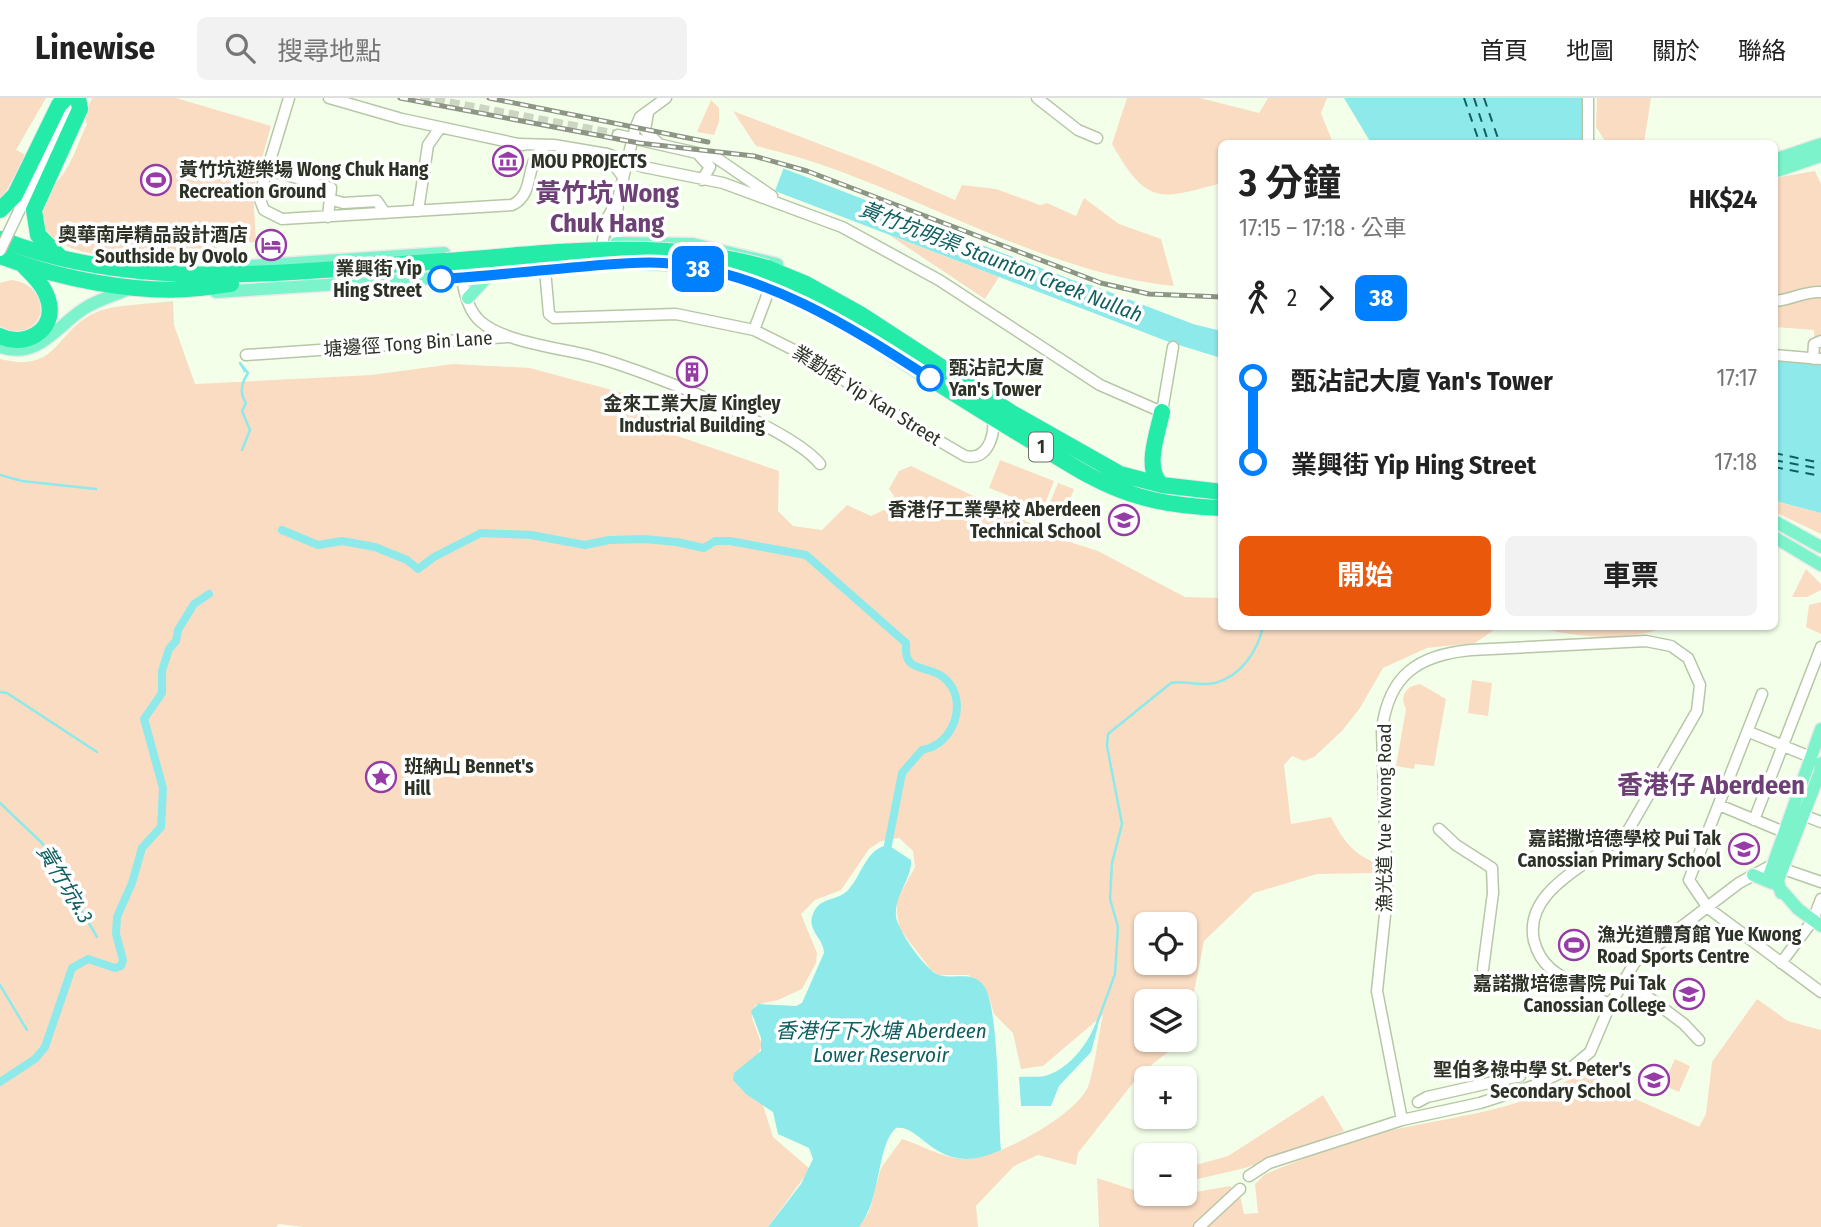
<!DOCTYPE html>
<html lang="zh-TW">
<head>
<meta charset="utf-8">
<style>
  :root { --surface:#fff; --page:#f2f2f2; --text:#222; --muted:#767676; --line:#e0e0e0; --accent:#ea580c }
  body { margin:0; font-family:"Fira Sans Condensed","Noto Sans TC",sans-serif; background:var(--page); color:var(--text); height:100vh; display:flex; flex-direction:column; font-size:26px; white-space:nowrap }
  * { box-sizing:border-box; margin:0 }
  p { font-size:23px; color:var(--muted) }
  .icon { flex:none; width:38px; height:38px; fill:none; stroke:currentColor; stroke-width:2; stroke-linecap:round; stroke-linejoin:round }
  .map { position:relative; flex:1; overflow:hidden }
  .drawer { position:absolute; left:1218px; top:42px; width:560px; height:490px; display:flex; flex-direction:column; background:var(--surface); border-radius:10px; box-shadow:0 2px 5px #0004 }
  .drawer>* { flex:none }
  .badge { padding:0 14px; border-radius:10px; font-size:24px; line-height:46px }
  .fabs { position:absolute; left:1134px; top:814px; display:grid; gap:14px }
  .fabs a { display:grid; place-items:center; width:63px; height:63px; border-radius:10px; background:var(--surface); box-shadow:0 2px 5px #0004; font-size:35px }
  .map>.badge { position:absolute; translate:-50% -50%; box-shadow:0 0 0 4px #fff }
  .legs { display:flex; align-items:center; gap:10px; height:77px; padding:0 21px; font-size:23px }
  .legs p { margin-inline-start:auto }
  .headline { display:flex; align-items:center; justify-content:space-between; height:119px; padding:0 21px }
  h1 { font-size:38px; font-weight:700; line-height:52px }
  .primary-button { display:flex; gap:14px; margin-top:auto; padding:14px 21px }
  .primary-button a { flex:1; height:80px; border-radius:10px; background:var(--accent); color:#fff; font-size:28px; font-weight:700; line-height:80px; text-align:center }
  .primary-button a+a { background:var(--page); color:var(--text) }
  ul { padding:0 21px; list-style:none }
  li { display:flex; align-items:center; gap:24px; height:84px; font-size:26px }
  li i { display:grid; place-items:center; width:10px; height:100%; margin:0 9px; background:currentColor }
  li i::after { content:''; width:18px; height:18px; margin:-9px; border:5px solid; border-radius:50%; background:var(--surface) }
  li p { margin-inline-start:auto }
  li:first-child i { background:linear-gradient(#0000 50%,currentColor 0) }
  li:last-child i { background:linear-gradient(currentColor 50%,#0000 0) }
  header { display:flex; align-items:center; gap:42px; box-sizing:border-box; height:98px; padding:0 35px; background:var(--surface); border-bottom:2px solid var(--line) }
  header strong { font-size:33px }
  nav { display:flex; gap:38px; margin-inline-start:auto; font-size:24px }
  .search { width:490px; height:63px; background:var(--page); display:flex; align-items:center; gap:18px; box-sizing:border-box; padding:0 24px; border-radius:10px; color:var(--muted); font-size:26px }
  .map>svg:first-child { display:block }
</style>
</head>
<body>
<header>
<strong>Linewise</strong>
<div class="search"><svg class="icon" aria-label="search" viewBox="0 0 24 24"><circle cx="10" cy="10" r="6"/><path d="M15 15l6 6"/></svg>搜尋地點</div>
<nav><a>首頁</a><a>地圖</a><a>關於</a><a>聯絡</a></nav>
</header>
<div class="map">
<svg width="1821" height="1129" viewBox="0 0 1821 1129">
  <rect width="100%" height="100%" fill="#f4ffea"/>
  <path fill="#fadcc3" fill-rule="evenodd" d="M 0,0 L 46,0 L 16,52 L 26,57 L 0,104 Z
    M 92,0 L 176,0 L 271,28 L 253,93 L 256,144 L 218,146 L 214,158 L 206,155 L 204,159 L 165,152 L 155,163 C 122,160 33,158 40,111 C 42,96 52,90 60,80 C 72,66 79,42 87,26 L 84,18 Z
    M 1127,0 L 1200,0 L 1259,15 L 1268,0 L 1327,0 L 1321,15 L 1333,45 L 1222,46 L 1221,85 C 1160,102 1147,108 1112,46 Z
    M 1597,0 L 1651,0 L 1644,45 L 1605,43 L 1596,29 Z
    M 711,2 L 719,10 L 719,24 L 714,37 L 697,34 Z
    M 733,13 L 877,68 L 955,102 L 962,87 L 996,91 L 1040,107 L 1047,105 L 1076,118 L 1084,100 L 1119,126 L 1161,141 L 1174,188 C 1028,173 899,80 756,48 Z
    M 1815,73 L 1821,86 L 1821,265 L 1815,265 L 1814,232 L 1775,229 L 1774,80 Z
    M 889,137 L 999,179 L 985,201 Z
    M 11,182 C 52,186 53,241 0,234 L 0,185 Z
    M 173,203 L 174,227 L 195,286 L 371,277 L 453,266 L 530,270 L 623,295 L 666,334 L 779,373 L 778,413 L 793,428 L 822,432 L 847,407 L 871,418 L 888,410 L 894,398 L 889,391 L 899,373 L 911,368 L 1070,444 L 1098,453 L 1185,499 L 1221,500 L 1222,528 L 1521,529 L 1498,529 L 1475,545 L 1427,550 L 1383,570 L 1360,610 L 1342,633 L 1314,659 L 1304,663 L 1292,658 L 1284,667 L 1291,726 L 1331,719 C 1343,742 1353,757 1379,766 L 1380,775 L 1317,776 L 1254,795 L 1204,843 L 1185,940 L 1185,903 L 1146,903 L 1146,942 L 1183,942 L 1140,976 L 1078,1055 L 1076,1067 L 1038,1057 L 1014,1068 L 976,1108 L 978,1129 L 859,1129 L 869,1114 L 881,1070 L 902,1041 C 922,1047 942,1060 963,1061 C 994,1063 1080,1016 1089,986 C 1095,967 1098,939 1103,917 L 1043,968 L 1021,971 L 1013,935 L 994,916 L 989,899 L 979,884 L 968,877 L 939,877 L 931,872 L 899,830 L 896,803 L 915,769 L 913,753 L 899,740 L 881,743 L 869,751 L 841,792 L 815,802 L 801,816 L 817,855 L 816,865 L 802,891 L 778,902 L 755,907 L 752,920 L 762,947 L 757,959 L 750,964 L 747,997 L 763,1007 L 773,1039 L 810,1071 L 768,1129 L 304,1129 L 279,1126 L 276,1129 L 0,1129 L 0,261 C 60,276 54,232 97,214 C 116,206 152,206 173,203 ZM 1146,826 L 1185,826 L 1185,864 L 1146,864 Z
    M 1000,362 L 1054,383 L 1043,411 L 989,390 Z
    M 1058,385 L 1074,391 L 1063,419 L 1047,412 Z
    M 1774,403 L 1821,415 L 1821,436 L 1775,414 Z
    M 1806,471 L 1821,486 L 1821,492 L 1807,499 L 1792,499 Z
    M 1821,504 L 1821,536 L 1806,529 L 1809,507 Z
    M 1533,529 L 1665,528 L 1665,529 C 1623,546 1576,538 1533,529 Z
    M 1472,582 L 1492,585 L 1488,618 L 1468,615 Z
    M 1420,586 L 1446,601 L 1434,668 L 1415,666 L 1414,671 L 1396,668 L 1406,611 C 1399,598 1406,588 1420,586 Z
    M 1757,901 L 1788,923 L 1821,932 L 1821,1129 L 1099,1129 L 1097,1080 L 1146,1096 L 1185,1096 L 1230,1088 L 1240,1097 L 1244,1116 L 1258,1115 L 1255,1086 L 1265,1076 C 1303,1061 1341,1045 1381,1035 C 1447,1018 1526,1015 1583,972 L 1596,978 L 1601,986 L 1699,1029 L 1706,1016 L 1712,964 Z
    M 1675,961 L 1690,968 L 1679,994 L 1663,987 Z
    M 1323,997 L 1344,1033 L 1245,1070 L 1185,1084 L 1185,1070 L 1228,1058 Z"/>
  <path fill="#8de9ea" d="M 1344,0 L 1585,0 L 1584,45 L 1371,45 Z
    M 784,69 L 1193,226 L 1221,233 L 1221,260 L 1169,244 L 775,93 Z
    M 1774,262 L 1821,265 L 1821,415 L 1775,403 Z
    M 888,747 L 911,762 C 912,782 894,797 896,818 C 897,832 926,873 939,877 C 956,882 972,872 984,888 C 999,908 998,1020 1001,1052 C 937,1082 923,1026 896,1030 C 876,1048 882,1100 859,1129 L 768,1129 L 801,1086 L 813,1061 L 809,1050 L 778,1036 L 773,1014 L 747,997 L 733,982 L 734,975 L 761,953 L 761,940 L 751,913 L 758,906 L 796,908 L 802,905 L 824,855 C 824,841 808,833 812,819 C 818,797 837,805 849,791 C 862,776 867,750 888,747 Z
    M 1095,927 L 1098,928 L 1091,954 L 1059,988 L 1051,1008 L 1021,1008 L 1019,979 C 1028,978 1040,980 1048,977 C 1069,970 1087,947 1095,927 Z"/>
  <path fill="#f4ffea" d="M 785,66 L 1128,197 L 1075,183 L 780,69 Z"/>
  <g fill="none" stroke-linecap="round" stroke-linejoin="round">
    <path stroke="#8de9ea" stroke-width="2.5" d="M 242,352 L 250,332 L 242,313 L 246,305 C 239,295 242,284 248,275 L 240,265 L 245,273
      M 0,377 L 22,383 L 96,391
      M 0,594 L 7,595 L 97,654
      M 0,705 L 42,745 L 97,839
      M 0,887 L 27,932
      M 1096,928 L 1115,876 L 1118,829 L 1110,801 L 1112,765 L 1122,726 L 1107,648 L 1108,636 L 1171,585 C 1185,582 1201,589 1215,585 C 1241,578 1258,553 1263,528"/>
    <path stroke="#8de9ea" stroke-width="8" d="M 282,432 L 318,447 L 342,443 L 375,449 L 407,462 L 418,471 L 434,459 L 481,435 L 531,437 L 585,447 L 609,442 L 644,441 L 677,444 L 704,450 L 715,443 L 730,443 L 806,457 L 906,545 C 906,553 905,561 912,566 C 921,572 935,572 943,579 C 970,600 955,647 922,652 L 902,675 L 888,747
      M 0,984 L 35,961 L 45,949 L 72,870 L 88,861 L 115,870 L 121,868 L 123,862 L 116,836 L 117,819 L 132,785 L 142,750 L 161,729 L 163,690 L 144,621 L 162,595 L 162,573 L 169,551 L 176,543 L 178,532 L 194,506 L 209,496"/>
    <path stroke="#0f5f60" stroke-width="2" stroke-dasharray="9 7" stroke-linecap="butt" d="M 1464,0 L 1480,46
      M 1474,0 L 1489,46
      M 1484,0 L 1500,46
      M 1774,355 L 1821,365
      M 1774,362 L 1821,371
      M 1774,369 L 1821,378"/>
    <path stroke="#ccd6c3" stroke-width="10" stroke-dasharray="10 5" stroke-linecap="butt" d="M 420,0 L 618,37"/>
    <g stroke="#b6c7a6" stroke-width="13">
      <path id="minor" d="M 289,0 L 259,99 L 264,112 L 282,121 L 512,107 C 536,96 524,65 543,51
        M 329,0 L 402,21 L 523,47
        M 1037,0 L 1078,32 L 1097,40
        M 648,15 L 645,32 L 658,45
        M 618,37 L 715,59 L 772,98
        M 519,46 L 554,47 L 607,56 L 644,69 L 723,85 L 842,129 L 939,182 L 1100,287 L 1162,314 L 1173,249
        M 1588,46 L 1588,0
        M 699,57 L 710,69 L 702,82
        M 599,59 L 615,68 L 623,79
        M 266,71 L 331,90 L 328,119
        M 329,101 L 343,105 L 377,103 L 385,115
        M 19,113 L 73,0
        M 418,113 L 428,47 L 440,30
        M 602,146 L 608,119 L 617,103
        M 616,152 L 618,101 L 635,31 L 640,19 L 666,0
        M 545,172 L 549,216 L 554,220 L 676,216 L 754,232 L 816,263 L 905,323 L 965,358 C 987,363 995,339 993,320
        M 462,180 C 464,194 469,213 480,223 C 503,244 560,250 591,258 C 641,271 790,329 820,366
        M 1774,203 C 1792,202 1804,193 1821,194
        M 754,232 L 768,195
        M 246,257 L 507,239
        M 1774,257 L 1821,261
        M 1813,261 L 1814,246 L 1821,243
        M 1762,596 L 1689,782 L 1708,810 L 1821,894
        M 1749,634 L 1813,660
        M 1719,707 L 1784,734
        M 1803,717 L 1821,724
        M 1754,722 L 1821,549
        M 1439,731 L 1456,747 L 1492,770 L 1493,795 L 1483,871
        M 1781,865 L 1813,822 L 1821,801
        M 1624,881 L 1684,926 L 1699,942
        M 1418,1004 L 1427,999 L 1520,978
        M 1402,1022 L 1377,893 L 1387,798 L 1382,631 C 1389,577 1418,557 1471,552 L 1646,543 L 1671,548 L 1688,560 L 1700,587 L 1697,613 L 1629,731 C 1600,764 1522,788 1534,843 C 1537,854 1542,863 1550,870 C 1568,885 1591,895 1610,907
        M 1249,1078 L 1269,1065 L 1402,1022 L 1480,1005 L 1533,988 L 1571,970 L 1590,954 L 1610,907 L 1635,864 L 1739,785 L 1772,767 L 1821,784
        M 1199,1129 L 1240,1091"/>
    </g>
    <g stroke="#eaeae9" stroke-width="15">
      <path id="major" d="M 1774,62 L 1821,46
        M 1774,74 L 1821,58
        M 616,145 L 693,146 L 777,166
        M 235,169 L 444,155
        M 216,194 L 498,176
        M 468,200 L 489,177
        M 0,249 C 39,262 56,228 85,210 C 100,201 116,197 131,190
        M 1774,423 L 1821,449
        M 1774,439 L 1821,467
        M 1821,631 L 1769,778 L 1798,811 L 1821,828
        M 1753,777 L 1772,785
        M 1781,795 L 1778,782 L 1820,674 L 1821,665"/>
    </g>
    <g stroke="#eaeae9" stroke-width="18">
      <path id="highway" d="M 0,112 L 15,97 L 59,7 L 66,0
        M 0,141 C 142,197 298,172 446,163
        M 0,158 C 56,180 138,197 199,190 C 210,189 220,187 231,186
        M 60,159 L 38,137 L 34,112 L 80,11 L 78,0
        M 767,170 L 806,186 L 860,216 L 1012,315 L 1120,376 L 1162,387 L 1222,394
        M 764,182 C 809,196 846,224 884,250 C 933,283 983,314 1033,344 C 1065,363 1096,385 1132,396 C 1161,406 1191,409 1222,410
        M 0,238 C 23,250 55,234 49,205 C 46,190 35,179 24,168
        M 1162,387 C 1143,371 1158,335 1162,314"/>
    </g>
    <use href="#minor" stroke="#fff" stroke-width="10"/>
    <use href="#major" stroke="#7cf3cb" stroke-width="12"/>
    <use href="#highway" stroke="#25eba8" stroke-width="16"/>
    <g stroke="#8d9584" stroke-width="5">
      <path id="rail" d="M 400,0 L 639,45 L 754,58 L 807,73 L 1101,185 L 1149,196 L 1222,199
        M 489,0 L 708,44"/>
    </g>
    <use href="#rail" stroke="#fff" stroke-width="2.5" stroke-dasharray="8" stroke-linecap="butt"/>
    <g stroke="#b6c7a6" stroke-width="13" stroke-linecap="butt">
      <path id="minor-bridge" d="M 0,153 L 19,113"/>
    </g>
    <g stroke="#eaeae9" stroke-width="18" stroke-linecap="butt">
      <path id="highway-bridge" d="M 446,163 C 554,155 661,139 767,170
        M 444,174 C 552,167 659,151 764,182"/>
    </g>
    <use href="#minor-bridge" stroke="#fff" stroke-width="10"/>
    <use href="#highway-bridge" stroke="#25eba8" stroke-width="16"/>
  </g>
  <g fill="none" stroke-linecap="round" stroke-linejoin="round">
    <g stroke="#fff" stroke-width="16">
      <path id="line-1" d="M 441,181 C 491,178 540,172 590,168 C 614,166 640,163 664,165 C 763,173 849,228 930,280"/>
    </g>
    <use href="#line-1" stroke="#0080ff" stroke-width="10"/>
  </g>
  <defs>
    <g id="museum-ring" transform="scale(1.575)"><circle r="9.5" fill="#fff" stroke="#973ca7" stroke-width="1.5"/><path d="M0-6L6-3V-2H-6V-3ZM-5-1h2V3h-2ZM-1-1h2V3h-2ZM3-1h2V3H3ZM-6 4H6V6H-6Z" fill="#973ca7"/></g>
    <g id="stadium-ring" transform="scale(1.575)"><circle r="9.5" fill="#fff" stroke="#973ca7" stroke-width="1.5"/><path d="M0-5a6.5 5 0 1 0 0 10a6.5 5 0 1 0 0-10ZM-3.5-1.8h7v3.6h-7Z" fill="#973ca7"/></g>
    <g id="hotel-ring" transform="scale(1.575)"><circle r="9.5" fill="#fff" stroke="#973ca7" stroke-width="1.5"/><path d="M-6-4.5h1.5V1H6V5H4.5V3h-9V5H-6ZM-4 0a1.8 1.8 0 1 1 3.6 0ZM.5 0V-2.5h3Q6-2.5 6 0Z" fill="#973ca7"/></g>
    <g id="building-ring" transform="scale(1.575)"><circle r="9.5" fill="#fff" stroke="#973ca7" stroke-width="1.5"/><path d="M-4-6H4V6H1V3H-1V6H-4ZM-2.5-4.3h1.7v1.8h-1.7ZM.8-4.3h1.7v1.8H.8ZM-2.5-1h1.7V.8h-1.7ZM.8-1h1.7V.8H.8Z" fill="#973ca7"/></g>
    <g id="school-ring" transform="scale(1.575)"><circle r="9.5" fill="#fff" stroke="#973ca7" stroke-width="1.5"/><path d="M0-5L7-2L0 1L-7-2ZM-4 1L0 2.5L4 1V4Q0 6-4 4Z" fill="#973ca7"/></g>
    <g id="sight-ring" transform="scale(1.575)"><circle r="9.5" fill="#fff" stroke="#973ca7" stroke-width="1.5"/><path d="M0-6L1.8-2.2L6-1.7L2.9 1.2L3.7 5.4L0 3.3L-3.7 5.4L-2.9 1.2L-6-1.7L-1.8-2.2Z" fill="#973ca7"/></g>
  </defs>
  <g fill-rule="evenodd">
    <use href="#museum-ring" x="508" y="63"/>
    <use href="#stadium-ring" x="156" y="82"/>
    <use href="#hotel-ring" x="271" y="147"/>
    <use href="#building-ring" x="692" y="274"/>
    <use href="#school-ring" x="1124" y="422"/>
    <use href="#sight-ring" x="381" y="679"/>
    <use href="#school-ring" x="1744" y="751"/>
    <use href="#stadium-ring" x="1574" y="847"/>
    <use href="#school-ring" x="1689" y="896"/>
    <use href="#school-ring" x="1654" y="982"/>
  </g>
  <g fill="#fff" stroke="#0080ff" stroke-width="3.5">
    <circle cx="441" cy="181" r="12"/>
    <circle cx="930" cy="280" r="12"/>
  </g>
  <g text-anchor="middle" stroke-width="7" stroke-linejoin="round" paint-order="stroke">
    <rect fill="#fff" stroke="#6b7066" stroke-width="2" x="1029" y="334.5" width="24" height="29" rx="5"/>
    <g font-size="18" font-weight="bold" fill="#2c3225">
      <text x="1041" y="355">1</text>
    </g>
    <g font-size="19" font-weight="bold" fill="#2c3225" stroke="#fff" text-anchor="end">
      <text x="531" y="70" text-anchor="start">MOU PROJECTS</text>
      <text x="179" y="78" text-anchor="start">黃竹坑遊樂場 Wong Chuk Hang<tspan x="179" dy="22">Recreation Ground</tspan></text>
      <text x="248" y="143">奧華南岸精品設計酒店<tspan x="248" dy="22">Southside by Ovolo</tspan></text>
      <text x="692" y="312" text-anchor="middle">金來工業大廈 Kingley<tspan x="692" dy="22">Industrial Building</tspan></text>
      <text x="1101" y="418">香港仔工業學校 Aberdeen<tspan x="1101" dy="22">Technical School</tspan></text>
      <text x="404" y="675" text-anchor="start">班納山 Bennet's<tspan x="404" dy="22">Hill</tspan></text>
      <text x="1721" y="747">嘉諾撒培德學校 Pui Tak<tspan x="1721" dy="22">Canossian Primary School</tspan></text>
      <text x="1597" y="843" text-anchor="start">漁光道體育館 Yue Kwong<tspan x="1597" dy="22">Road Sports Centre</tspan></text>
      <text x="1666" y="892">嘉諾撒培德書院 Pui Tak<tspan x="1666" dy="22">Canossian College</tspan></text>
      <text x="1631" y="978">聖伯多祿中學 St. Peter's<tspan x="1631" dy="22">Secondary School</tspan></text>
    </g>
    <g font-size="19" font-weight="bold" fill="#2c3225" stroke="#fff" text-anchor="end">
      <text x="422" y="177">業興街 Yip<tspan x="422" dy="22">Hing Street</tspan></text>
      <text x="949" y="276" text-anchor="start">甄沾記大廈<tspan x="949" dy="22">Yan's Tower</tspan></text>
    </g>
    <g font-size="19" fill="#2c3225" stroke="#fff">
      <text transform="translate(408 245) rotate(-4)" y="7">塘邊徑 Tong Bin Lane</text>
      <text transform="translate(867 297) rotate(32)" y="7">業勤街 Yip Kan Street</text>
      <text transform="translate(1384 720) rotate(-90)" y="7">漁光道 Yue Kwong Road</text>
    </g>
    <g font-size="21" font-style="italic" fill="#0f5f60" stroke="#fff">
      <text transform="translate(1001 164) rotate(21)" y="7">黃竹坑明渠 Staunton Creek Nullah</text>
      <text transform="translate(65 786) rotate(59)" y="7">黃竹坑4.3</text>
      <text x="881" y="940">香港仔下水塘 Aberdeen<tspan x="881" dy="24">Lower Reservoir</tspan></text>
    </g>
    <g font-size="26" font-weight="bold" fill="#6e4176" stroke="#fff">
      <text x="607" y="104">黃竹坑 Wong<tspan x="607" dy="30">Chuk Hang</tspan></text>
      <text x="1711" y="696">香港仔 Aberdeen</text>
    </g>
  </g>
</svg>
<div class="fabs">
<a><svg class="icon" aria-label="locate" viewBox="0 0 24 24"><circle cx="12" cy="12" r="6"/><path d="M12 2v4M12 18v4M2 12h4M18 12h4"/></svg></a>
<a><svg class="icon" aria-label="layers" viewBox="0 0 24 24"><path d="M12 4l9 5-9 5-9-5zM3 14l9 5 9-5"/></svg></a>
<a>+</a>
<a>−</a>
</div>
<b class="badge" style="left:698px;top:171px;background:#0080ff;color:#fff">38</b>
<section class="drawer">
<div class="headline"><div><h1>3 分鐘</h1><p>17:15 – 17:18 · 公車</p></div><b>HK$24</b></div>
<div class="legs"><svg class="icon" aria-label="walk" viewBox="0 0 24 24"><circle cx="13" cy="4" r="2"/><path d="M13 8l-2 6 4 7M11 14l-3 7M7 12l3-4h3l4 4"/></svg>2<svg class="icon" aria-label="forward" viewBox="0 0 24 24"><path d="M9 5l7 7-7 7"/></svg><b class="badge" style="background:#0080ff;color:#fff">38</b></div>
<ul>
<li><i style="color:#0080ff"></i><b>甄沾記大廈 Yan's Tower</b><p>17:17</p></li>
<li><i style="color:#0080ff"></i><b>業興街 Yip Hing Street</b><p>17:18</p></li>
</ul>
<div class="primary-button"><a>開始</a><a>車票</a></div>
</section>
</div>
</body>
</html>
